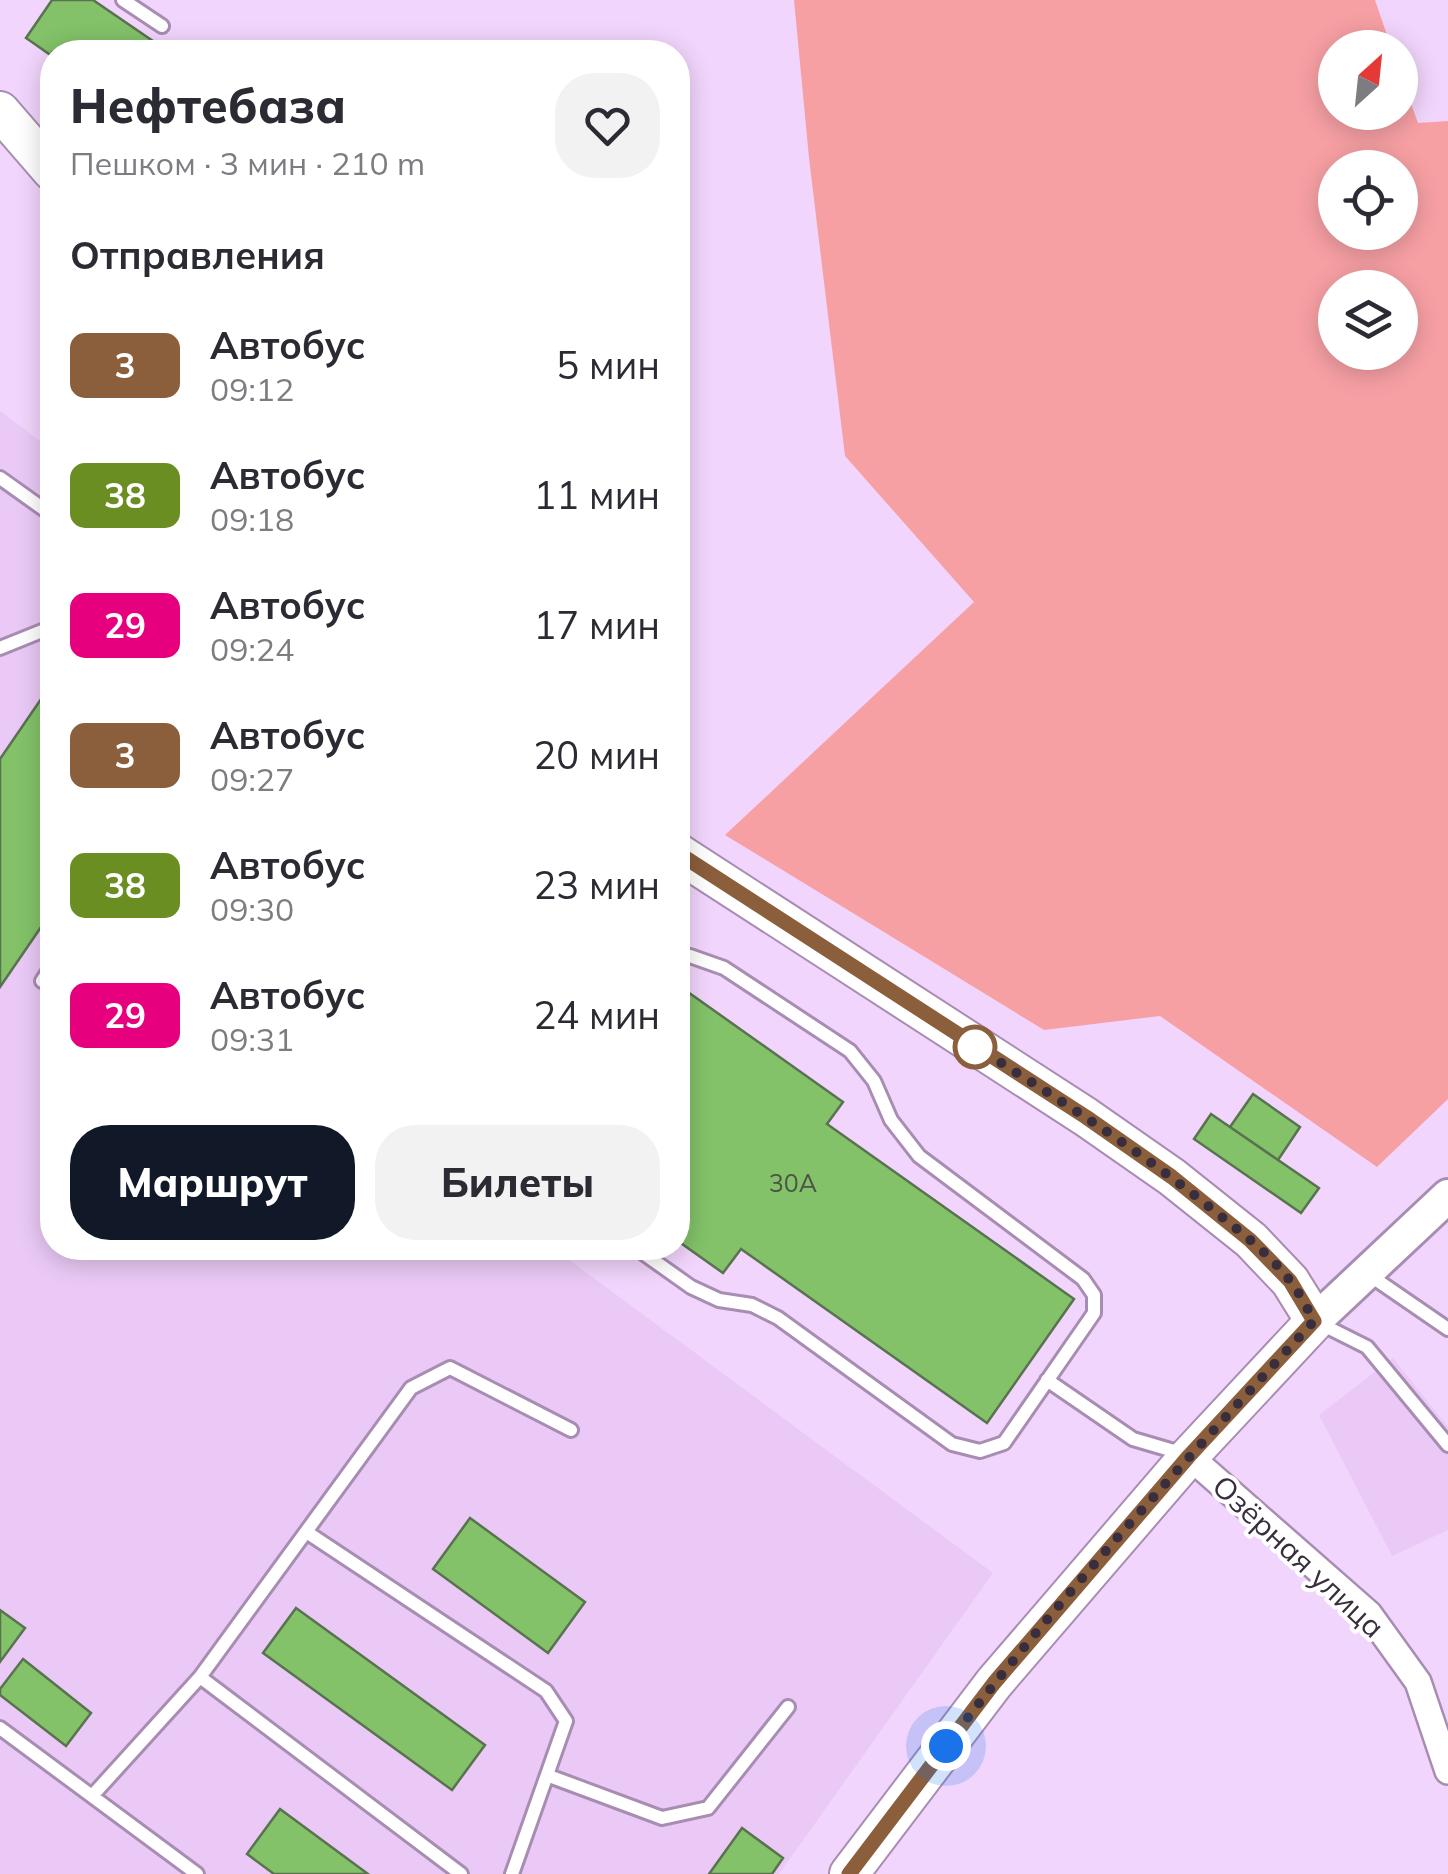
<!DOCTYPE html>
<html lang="ru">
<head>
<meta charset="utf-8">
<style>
  :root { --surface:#fff; --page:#f2f2f3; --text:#2b2b33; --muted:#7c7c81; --accent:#111827 }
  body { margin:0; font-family:Mulish,sans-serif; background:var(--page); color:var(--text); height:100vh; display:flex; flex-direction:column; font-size:38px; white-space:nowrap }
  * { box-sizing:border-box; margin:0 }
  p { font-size:32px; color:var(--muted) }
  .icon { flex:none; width:55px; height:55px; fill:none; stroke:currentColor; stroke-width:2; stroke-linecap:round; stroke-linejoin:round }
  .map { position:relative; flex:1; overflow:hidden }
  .side { position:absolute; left:40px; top:40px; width:650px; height:1220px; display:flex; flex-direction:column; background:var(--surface); border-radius:40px; box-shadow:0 5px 25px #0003 }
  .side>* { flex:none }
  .badge { padding:0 20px; border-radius:15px; font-size:35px; line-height:65px }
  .needle { width:65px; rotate:27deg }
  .tools { position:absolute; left:1318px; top:30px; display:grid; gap:20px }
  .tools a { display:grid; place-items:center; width:100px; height:100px; border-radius:50%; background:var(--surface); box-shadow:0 5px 25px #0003; font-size:50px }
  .you { position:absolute; width:50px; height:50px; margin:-25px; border:8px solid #fff; border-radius:50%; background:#1a73e8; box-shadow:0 0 0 15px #1a73e833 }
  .map>.badge { position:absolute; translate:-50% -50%; box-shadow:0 0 0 5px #fff }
  h2 { padding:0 30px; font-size:38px; line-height:90px }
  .round { display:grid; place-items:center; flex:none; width:105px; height:105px; border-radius:40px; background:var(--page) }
  .overview { display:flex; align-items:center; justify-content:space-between; height:170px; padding:0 30px }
  h1 { font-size:48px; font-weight:800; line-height:75px }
  .button { display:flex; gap:20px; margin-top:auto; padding:20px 30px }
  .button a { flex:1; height:115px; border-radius:40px; background:var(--accent); color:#fff; font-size:40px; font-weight:800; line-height:115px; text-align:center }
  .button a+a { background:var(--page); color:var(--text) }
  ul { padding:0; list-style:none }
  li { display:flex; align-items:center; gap:30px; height:130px; padding:0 30px }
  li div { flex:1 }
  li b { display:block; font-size:38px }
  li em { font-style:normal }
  li .badge { min-width:110px; font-weight:700; text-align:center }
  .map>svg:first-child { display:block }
</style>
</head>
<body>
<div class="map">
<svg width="1448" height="1874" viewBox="0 0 1448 1874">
  <rect width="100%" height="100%" fill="#f2d5fc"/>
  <path fill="#eac9f6" d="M 0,411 L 52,450 L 52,1248 L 553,1248 L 993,1573 L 779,1874 L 0,1874 Z
    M 1393,1358 L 1448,1427 L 1448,1530 L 1392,1556 L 1319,1415 Z"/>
  <path fill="#f7a0a4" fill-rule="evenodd" d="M 794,0 L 1375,0 L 1391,47 L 1335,48 L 1335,112 L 1400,112 L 1400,73 L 1418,123 L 1448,121 L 1448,1099 L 1377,1167 L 1160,1016 L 1044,1030 L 725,835 L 974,602 L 845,456 L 809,158 ZM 1335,168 L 1400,168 L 1400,232 L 1335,232 ZM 1335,288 L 1400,288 L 1400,352 L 1335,352 Z"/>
  <path fill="#83c269" stroke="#59724f" stroke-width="2.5" d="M 52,0 L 93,0 L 169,52 L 52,52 L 52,56 L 26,38 Z
    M 52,683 L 52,911 L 0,987 L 0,759 Z
    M 678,985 L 843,1102 L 827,1124 L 1074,1299 L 987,1423 L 741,1249 L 723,1273 L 678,1241 Z
    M 1253,1094 L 1300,1127 L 1278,1160 L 1230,1127 Z
    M 1211,1114 L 1319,1188 L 1301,1213 L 1194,1139 Z
    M 470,1518 L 585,1602 L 548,1653 L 433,1569 Z
    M 296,1608 L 485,1745 L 452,1790 L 263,1653 Z
    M 0,1610 L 25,1628 L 0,1662 Z
    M 23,1659 L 91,1713 L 66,1746 L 0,1695 L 0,1689 Z
    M 280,1809 L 368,1874 L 274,1874 L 247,1854 Z
    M 742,1828 L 783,1858 L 772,1874 L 709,1874 Z"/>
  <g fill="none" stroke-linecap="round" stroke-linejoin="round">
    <g stroke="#a88db2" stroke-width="18">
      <path id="service" d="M 123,0 L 162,26
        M 0,478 L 52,515
        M 0,648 L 52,627
        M 42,981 L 52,966
        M 636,1248 L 691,1287 L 719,1300 L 752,1305 L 778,1318 L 952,1444 L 980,1451 L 1004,1443 L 1094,1313 L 1094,1295 L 1083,1279 L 919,1156 L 891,1120 L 874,1081 L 850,1051 L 724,968 L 690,956 L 678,955
        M 1368,1274 L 1448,1329
        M 1317,1322 L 1367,1347 L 1448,1445
        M 1047,1380 L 1133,1439 L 1184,1454
        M 308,1533 L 546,1691 L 566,1721 L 512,1874
        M 200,1677 L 461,1874
        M 0,1728 L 197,1874
        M 549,1776 L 662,1818 L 708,1808 L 788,1707
        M 92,1796 L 200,1677 L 411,1388 L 450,1368 L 571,1430"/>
    </g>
    <g stroke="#a88db2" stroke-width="30">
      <path id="minor" d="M 1189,1456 L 1369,1614 L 1418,1682 L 1448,1771"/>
    </g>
    <g stroke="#a88db2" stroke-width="38">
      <path id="tertiary" d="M 1315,1321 L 1448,1196"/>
    </g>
    <g stroke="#a88db2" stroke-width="42">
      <path id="secondary" d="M 0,111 L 52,171
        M 678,853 L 1086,1117 L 1172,1177 L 1251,1240 L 1290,1281 L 1315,1321 L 1189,1456 L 994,1683 L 849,1874"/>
    </g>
    <use href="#service" stroke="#fff" stroke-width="12"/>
    <use href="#minor" stroke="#fff" stroke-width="25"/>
    <use href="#tertiary" stroke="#fff" stroke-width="32"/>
    <use href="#secondary" stroke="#fff" stroke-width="38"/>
  </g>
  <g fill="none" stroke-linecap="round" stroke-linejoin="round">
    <g stroke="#fff" stroke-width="22">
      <path id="line" d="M 678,853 L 1086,1117 L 1172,1177 L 1250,1240 L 1290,1281 L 1314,1321 L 1189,1456 L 994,1683 L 849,1874"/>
    </g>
    <use href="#line" stroke="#8b5e3c" stroke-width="15"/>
    <path stroke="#392e3d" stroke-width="10" stroke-dasharray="0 18" d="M 946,1746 C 1059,1597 1187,1459 1314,1321 C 1307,1308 1300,1294 1291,1282 C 1269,1253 1239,1231 1212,1209 C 1136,1148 1054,1096 971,1044 L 975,1047"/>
  </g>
  <circle fill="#fff" stroke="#8b5e3c" stroke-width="5" cx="975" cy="1047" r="20"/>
  <g text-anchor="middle" stroke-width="8" stroke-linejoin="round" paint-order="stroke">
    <g font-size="25" fill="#4c5348">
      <text x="793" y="1192">30А</text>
    </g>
    <g font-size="30" fill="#392e3d" stroke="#fff">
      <text transform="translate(1298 1557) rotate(43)" y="10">Озёрная улица</text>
    </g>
  </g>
</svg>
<div class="tools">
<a><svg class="needle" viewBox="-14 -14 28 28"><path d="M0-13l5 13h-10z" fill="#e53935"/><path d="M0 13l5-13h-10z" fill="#7c7c81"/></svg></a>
<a><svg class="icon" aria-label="locate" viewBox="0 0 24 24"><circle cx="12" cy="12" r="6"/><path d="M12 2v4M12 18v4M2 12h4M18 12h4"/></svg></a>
<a><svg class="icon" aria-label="layers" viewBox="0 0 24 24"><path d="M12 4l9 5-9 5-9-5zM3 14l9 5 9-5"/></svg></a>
</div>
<div class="you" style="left:946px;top:1746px"></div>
<section class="side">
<div class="overview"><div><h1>Нефтебаза</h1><p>Пешком · 3 мин · 210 m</p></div><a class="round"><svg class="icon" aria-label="heart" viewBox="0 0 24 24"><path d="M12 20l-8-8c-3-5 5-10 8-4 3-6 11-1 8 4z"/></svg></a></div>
<h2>Отправления</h2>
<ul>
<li><span class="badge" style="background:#8b5e3c;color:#fff">3</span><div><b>Автобус</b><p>09:12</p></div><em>5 мин</em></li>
<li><span class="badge" style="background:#6b8e23;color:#fff">38</span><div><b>Автобус</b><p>09:18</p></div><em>11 мин</em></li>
<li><span class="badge" style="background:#e6007e;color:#fff">29</span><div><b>Автобус</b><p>09:24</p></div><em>17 мин</em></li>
<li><span class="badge" style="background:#8b5e3c;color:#fff">3</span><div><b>Автобус</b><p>09:27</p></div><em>20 мин</em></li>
<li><span class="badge" style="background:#6b8e23;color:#fff">38</span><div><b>Автобус</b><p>09:30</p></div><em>23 мин</em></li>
<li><span class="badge" style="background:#e6007e;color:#fff">29</span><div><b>Автобус</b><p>09:31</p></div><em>24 мин</em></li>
</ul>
<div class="button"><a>Маршрут</a><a>Билеты</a></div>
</section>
</div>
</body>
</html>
